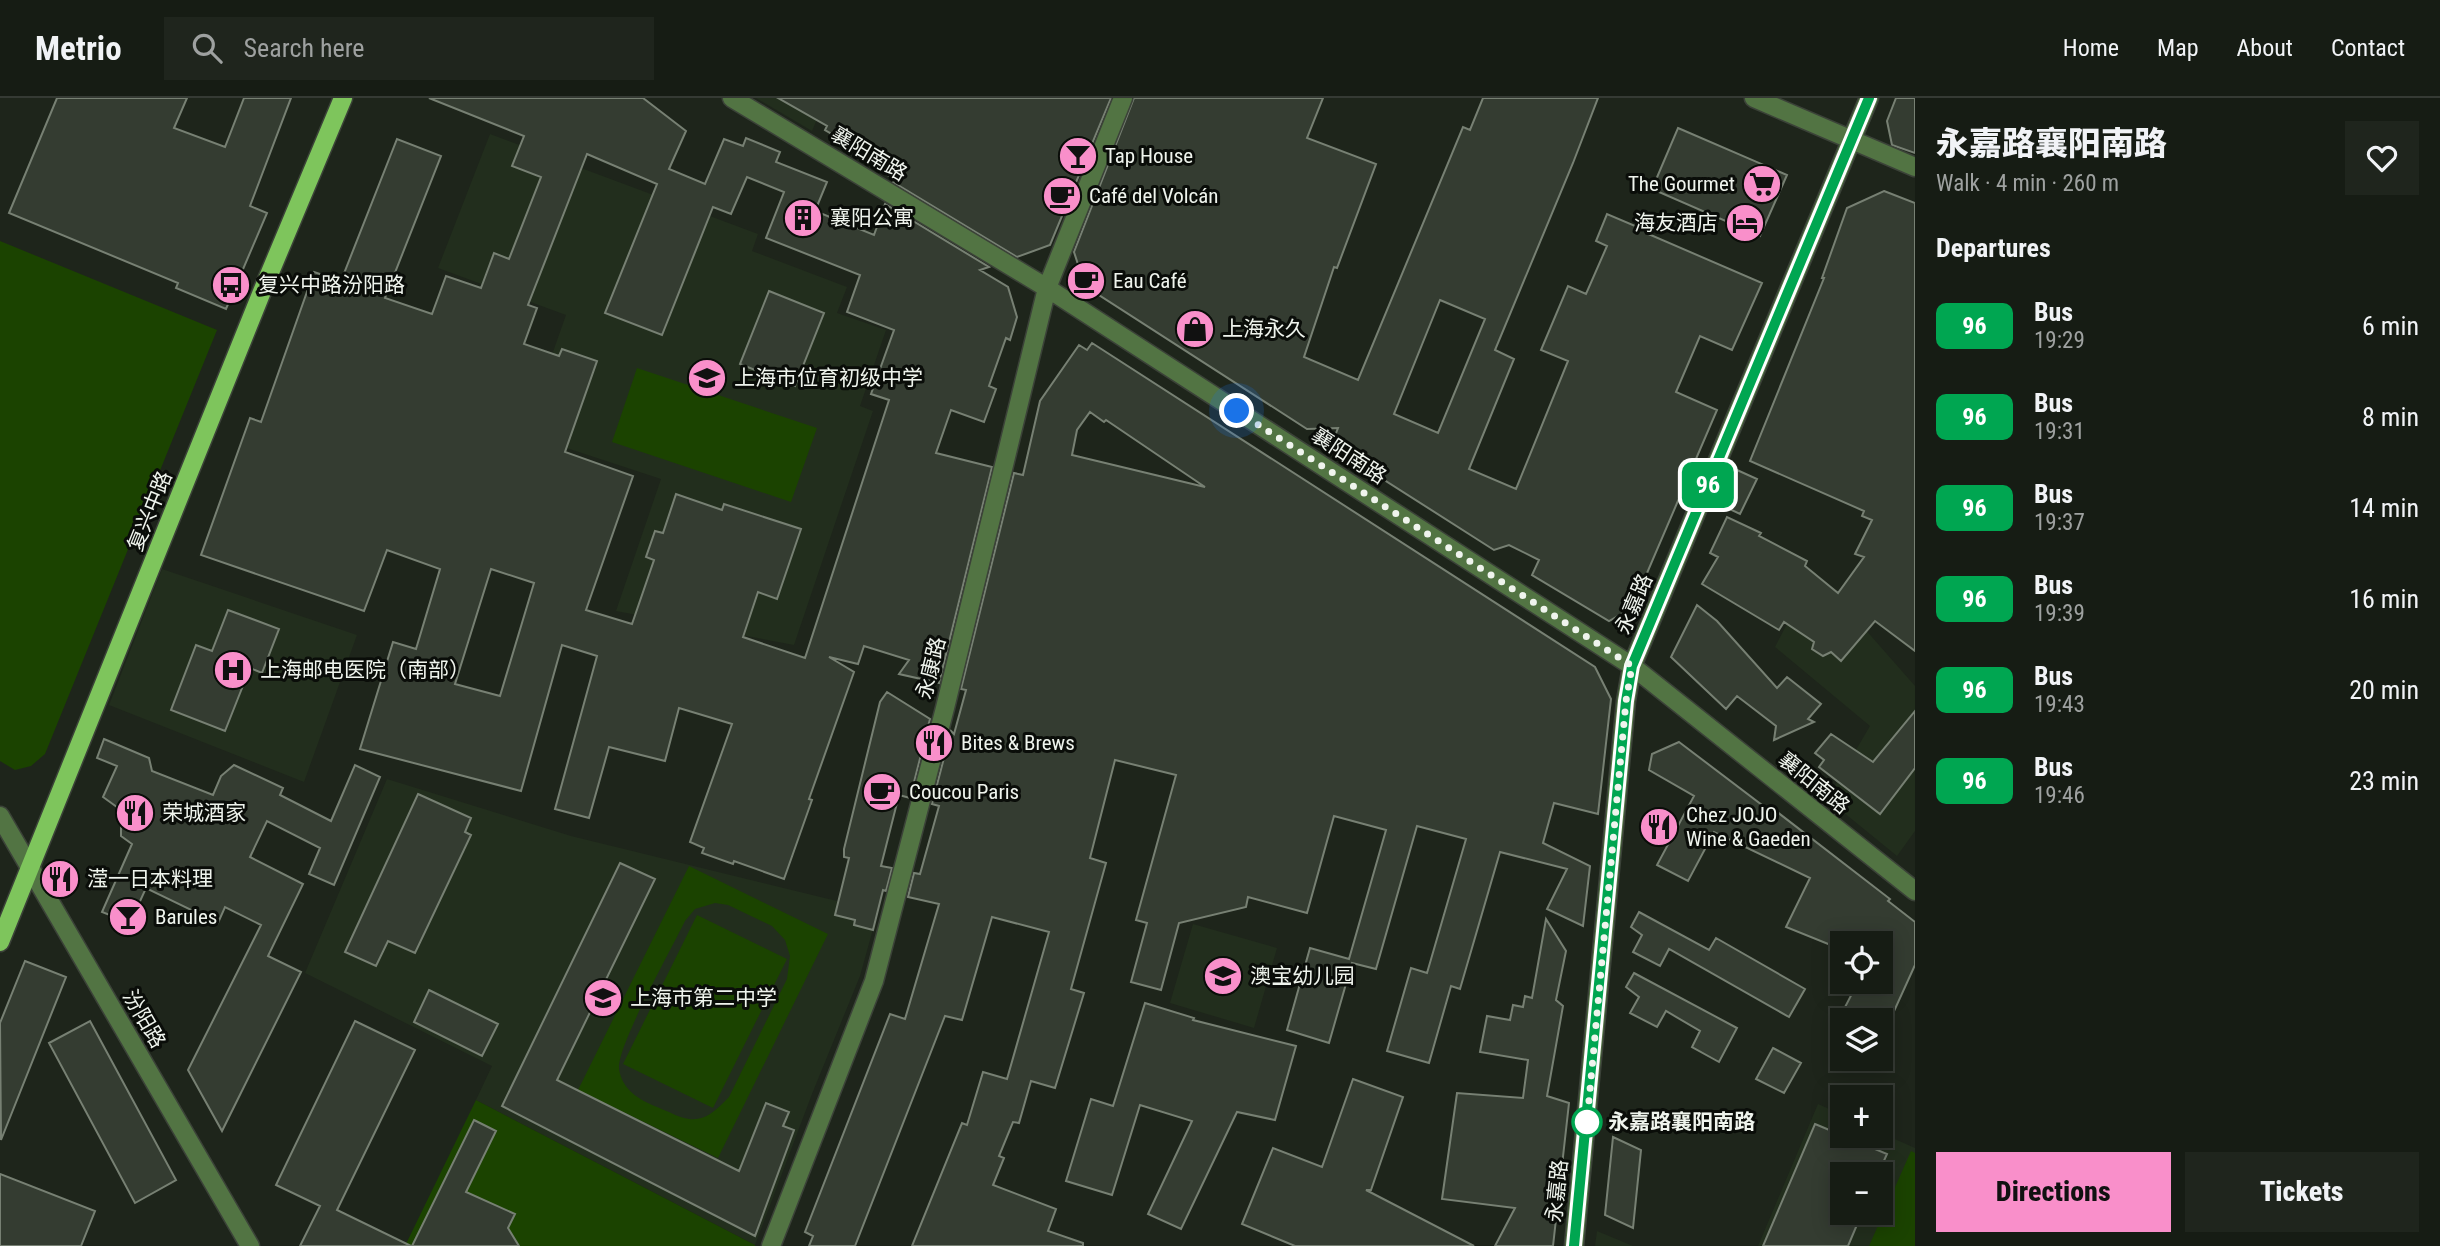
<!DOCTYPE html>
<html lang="en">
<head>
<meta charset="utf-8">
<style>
  :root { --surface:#161c14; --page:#1f251d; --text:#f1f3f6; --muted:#9ea1a0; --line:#353a34; --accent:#f98fca }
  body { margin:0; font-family:"Roboto Condensed","Noto Sans SC",sans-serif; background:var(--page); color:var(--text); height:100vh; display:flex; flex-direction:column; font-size:26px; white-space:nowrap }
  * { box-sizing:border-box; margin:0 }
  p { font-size:23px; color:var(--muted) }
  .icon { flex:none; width:38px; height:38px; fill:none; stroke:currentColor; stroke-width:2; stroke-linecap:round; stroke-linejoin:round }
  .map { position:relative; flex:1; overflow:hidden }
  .drawer { display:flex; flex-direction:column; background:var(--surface); width:525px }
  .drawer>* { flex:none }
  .badge { padding:0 14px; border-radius:10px; font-size:24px; line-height:46px }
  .tools { position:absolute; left:1830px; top:833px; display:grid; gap:14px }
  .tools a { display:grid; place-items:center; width:63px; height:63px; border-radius:0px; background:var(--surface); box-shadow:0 4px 18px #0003,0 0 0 2px var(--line); font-size:35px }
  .you { position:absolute; width:35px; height:35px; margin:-18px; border:5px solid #fff; border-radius:50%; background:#1a73e8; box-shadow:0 0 0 10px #1a73e833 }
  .map>.badge { position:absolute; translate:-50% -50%; box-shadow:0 0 0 4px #fff }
  h2 { padding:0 21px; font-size:26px; line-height:63px }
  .round { display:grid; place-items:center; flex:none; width:74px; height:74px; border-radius:0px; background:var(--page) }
  .summary { display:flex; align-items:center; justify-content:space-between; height:119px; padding:0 21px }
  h1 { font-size:33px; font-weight:800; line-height:52px }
  .action { display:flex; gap:14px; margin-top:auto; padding:14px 21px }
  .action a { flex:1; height:80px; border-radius:0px; background:var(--accent); color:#111; font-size:28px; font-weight:800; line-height:80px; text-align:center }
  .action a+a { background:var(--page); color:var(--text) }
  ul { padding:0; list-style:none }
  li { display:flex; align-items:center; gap:21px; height:91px; padding:0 21px }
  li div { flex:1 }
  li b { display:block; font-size:26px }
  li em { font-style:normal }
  li .badge { min-width:77px; font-weight:700; text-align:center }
  header { display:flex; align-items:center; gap:42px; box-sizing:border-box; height:98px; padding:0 35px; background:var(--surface); border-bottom:2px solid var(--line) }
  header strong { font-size:33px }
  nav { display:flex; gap:38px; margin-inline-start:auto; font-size:24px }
  .search { width:490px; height:63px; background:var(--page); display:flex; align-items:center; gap:18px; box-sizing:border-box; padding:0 24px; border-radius:0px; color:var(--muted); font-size:26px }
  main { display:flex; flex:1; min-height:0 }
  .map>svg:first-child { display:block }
</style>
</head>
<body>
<header>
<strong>Metrio</strong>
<div class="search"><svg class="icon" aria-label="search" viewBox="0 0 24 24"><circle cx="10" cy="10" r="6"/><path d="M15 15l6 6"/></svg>Search here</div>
<nav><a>Home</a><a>Map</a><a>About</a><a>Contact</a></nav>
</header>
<main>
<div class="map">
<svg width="1915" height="1148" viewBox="0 0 1915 1148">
  <rect width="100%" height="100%" fill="#1e251b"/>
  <path fill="#222e1d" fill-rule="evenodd" d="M 756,0 L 826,0 L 812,33 Z
    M 490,36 L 758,136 L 752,153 L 847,189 L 837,215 L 886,232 L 860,308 L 873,313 L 794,547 L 616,513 L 661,381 L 524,336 L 566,217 L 438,170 Z
    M 162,471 L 357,537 L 304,684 L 109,607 Z
    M 1814,473 L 1915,588 L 1915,733 L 1897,758 L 1827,701 L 1870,628 L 1775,549 Z
    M 387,681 L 571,738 L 878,813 L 860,878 L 812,996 L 755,1147 L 476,1002 L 492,968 L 305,875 Z
    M 1193,826 L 1277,850 L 1254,930 L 1170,905 Z
    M 1818,1006 L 1843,1017 L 1843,1038 L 1881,1038 L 1881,1035 L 1915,1050 L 1915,1148 L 1758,1148 ZM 1843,1076 L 1881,1076 L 1881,1115 L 1843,1115 Z
    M 1597,1133 L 1633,1148 L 1595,1148 Z"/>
  <path fill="#1b4300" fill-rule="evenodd" d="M 0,143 L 217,232 L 45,656 L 31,668 L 15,672 L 0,663 Z
    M 637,270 L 817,330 L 791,404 L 612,344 Z
    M 689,768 L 828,836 L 718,1060 L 578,992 ZM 715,805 L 728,807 L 772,828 L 785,842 L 790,858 L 787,881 L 729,999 C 708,1021 697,1028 669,1014 C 653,1007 633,1001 624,985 C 622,982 619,974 619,970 C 618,946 672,850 685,823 L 695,811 Z
    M 697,817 L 787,861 L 713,1010 L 623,966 Z
    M 476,1002 L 755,1147 L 755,1148 L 405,1148 Z
    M 1911,1053 L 1915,1055 L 1915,1148 L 1869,1148 Z"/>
  <path fill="#343c31" stroke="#778073" stroke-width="2" fill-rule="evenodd" d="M 57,0 L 187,0 L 174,30 L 225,49 L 244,0 L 291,0 L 250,108 L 267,115 L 226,211 L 176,190 L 178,185 L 9,115 Z
    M 429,0 L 643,0 L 686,33 L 669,71 L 705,86 L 724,41 L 743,48 L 746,40 L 780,54 L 776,64 L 827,84 L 815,113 L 874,137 L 885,106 L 989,169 L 980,172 L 1008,189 L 1017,219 L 1010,242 L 1006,240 L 989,288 L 996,291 L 984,324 L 951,312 L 936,355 L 992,369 L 939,585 L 899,576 L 909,562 L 864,548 L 858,566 L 829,559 L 854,574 L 809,701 L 812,702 L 784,781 L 734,763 L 733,766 L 702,755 L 704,750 L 690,744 L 732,626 L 679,610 L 665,663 L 609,649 L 589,720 L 555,711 L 597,558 L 562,547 L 521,693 L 360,651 L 393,544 L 416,551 L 440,471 L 387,452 L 364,513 L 201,457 L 250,320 L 261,324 L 314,174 L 341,183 L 397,41 L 441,58 L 385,200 L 432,216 L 446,178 L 481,190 L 494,155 L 509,161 L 541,79 L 512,68 L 524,38 ZM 587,56 L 657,86 L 605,215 L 662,237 L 713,109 L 731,116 L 747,79 L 784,94 L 766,140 L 860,177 L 847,214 L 894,232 L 871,296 L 889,302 L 805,560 L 743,539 L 758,494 L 777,501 L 801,431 L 724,406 L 722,412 L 676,396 L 663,435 L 655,433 L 646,459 L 654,462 L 632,526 L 586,512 L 633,378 L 565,354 L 597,263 L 562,251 L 559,258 L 524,246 L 537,210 L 528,207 ZM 491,471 L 534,485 L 500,598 L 455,586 Z
    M 778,0 L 1111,0 L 1050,147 L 1017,159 L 893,84 L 894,81 L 872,68 L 875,61 L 825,32 L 827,28 Z
    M 1134,0 L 1323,0 L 1307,40 L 1376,66 L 1337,170 L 1334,169 L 1304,259 L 1358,282 L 1463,29 L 1470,32 L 1483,0 L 1598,0 L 1573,65 L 1495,252 L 1514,261 L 1469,371 L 1516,391 L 1568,263 L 1541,252 L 1568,188 L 1586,196 L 1607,148 L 1596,143 L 1607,116 L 1647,133 L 1646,135 L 1762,185 L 1732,252 L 1700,238 L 1676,294 L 1717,312 L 1632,510 L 1609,523 L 1532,477 L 1539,462 L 1509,447 L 1494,452 L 1331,348 L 1338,330 L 1307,331 L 1085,188 L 1074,154 ZM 1440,202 L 1485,221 L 1438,335 L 1394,316 Z
    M 1896,0 L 1915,0 L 1915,55 L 1892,47 L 1887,23 Z
    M 1678,30 L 1787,77 L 1760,138 L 1652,91 Z
    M 1884,93 L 1915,105 L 1915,553 L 1875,523 L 1841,563 L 1831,554 L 1823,558 L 1812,551 L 1814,544 L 1784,524 L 1779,532 L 1702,486 L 1718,459 L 1710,455 L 1727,419 L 1761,435 L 1759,438 L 1807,463 L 1805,468 L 1838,495 L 1864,459 L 1855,456 L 1872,422 L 1862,418 L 1864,413 L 1750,363 L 1824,180 L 1822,180 L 1847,110 Z
    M 769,193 L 824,215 L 795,288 L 740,266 Z
    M 1092,245 L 1595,569 L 1611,601 L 1598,716 L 1554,705 L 1543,745 L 1590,768 L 1583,828 L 1547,811 L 1567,771 L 1500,754 L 1460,891 L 1451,888 L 1429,965 L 1387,953 L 1411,870 L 1427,875 L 1466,741 L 1417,728 L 1376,871 L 1352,865 L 1329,945 L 1287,932 L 1310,850 L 1349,861 L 1386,732 L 1334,718 L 1307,815 L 1248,799 L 1246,809 L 1179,825 L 1161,892 L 1131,884 L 1147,825 L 1136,822 L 1176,677 L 1115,662 L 1090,760 L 1106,765 L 1071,891 L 1084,895 L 1055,990 L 1031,983 L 1019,1025 L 1013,1024 L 999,1058 L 1004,1060 L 993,1087 L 1056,1111 L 1048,1133 L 1083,1145 L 1083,1148 L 912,1148 L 962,1025 L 967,1027 L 983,974 L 1007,981 L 1049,834 L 992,819 L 962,922 L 945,918 L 855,1148 L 809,1148 L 813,1138 L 805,1134 L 890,916 L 905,921 L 939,806 L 908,799 L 914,775 L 920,776 L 939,708 L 932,706 L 951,633 L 954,636 L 966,592 L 961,591 L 1014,375 L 1023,377 L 1040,303 L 1079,247 L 1087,252 ZM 1090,314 L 1104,324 L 1106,322 L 1205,389 L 1072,357 L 1077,332 Z
    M 1737,372 L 1757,381 L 1740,416 L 1721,407 Z
    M 1697,507 L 1717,523 L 1777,590 L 1787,579 L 1821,606 L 1808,621 L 1814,624 L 1774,642 L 1776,628 L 1737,598 L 1726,611 L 1671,559 Z
    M 228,512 L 279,531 L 262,575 L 250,570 L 225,633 L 171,612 L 196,547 L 212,553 Z
    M 887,594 L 930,621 L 910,700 L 899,697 L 881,768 L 892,770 L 886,793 L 883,792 L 873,832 L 854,827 L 855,822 L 835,817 L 849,760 L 844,759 L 844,751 L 880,604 Z
    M 1915,613 L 1915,670 L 1880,716 L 1819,669 L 1824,662 L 1815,655 L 1831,636 L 1873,664 Z
    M 104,641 L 149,660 L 152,673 L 213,697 L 221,678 L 234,667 L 283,690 L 280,697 L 331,723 L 355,667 L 380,679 L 334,787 L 309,776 L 320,750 L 267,723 L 250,759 L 303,786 L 268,858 L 301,874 L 222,1033 L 188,972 L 261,827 L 225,809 L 218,825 L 146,790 L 130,825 L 102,814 L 132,746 L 121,738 L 121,712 L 103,699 L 117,668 L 97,660 Z
    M 1679,644 L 1770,713 L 1772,710 L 1890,801 L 1888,803 L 1915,824 L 1915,867 L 1890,922 L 1861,922 L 1843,913 L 1858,884 L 1881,884 L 1881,845 L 1843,845 L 1843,852 L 1786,829 L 1810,780 L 1714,734 L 1688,783 L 1657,767 L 1694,698 L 1649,672 L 1652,656 Z
    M 418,696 L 471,720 L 465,734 L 471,737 L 415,855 L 388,843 L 376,868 L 345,854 Z
    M 620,765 L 655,781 L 557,982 L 739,1073 L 766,1005 L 789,1014 L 783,1028 L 794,1032 L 755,1138 L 502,1008 Z
    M 1639,814 L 1709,852 L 1716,840 L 1805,891 L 1789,919 L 1669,851 L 1660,868 L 1633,854 L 1642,837 L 1631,829 Z
    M 1546,821 L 1566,853 L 1556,902 L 1563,908 L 1547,998 L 1569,1005 L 1553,1148 L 1495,1148 L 1515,1110 L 1442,1101 L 1457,995 L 1523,1000 L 1528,962 L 1480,954 L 1487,918 L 1510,922 L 1513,907 L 1523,909 L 1525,898 L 1532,900 Z
    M 25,863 L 66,879 L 1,1042 L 0,925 Z
    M 1634,875 L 1737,930 L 1719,964 L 1692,949 L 1700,933 L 1666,913 L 1657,929 L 1630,915 L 1639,899 L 1626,889 Z
    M 429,892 L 498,926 L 482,958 L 414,924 Z
    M 1145,905 L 1194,920 L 1193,922 L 1296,948 L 1275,1022 L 1237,1014 L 1181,1131 L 1148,1116 L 1192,1023 L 1140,1007 L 1112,1097 L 1066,1083 L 1091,1001 L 1113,1008 Z
    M 90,923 L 176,1082 L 135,1105 L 49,945 Z
    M 355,923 L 415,952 L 337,1112 L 411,1148 L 300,1148 L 320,1108 L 276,1087 Z
    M 1773,950 L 1801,965 L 1784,995 L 1756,981 Z
    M 1353,981 L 1403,999 L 1371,1092 L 1366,1092 L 1474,1148 L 1295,1148 L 1242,1126 L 1273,1050 L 1322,1069 Z
    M 474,1022 L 496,1033 L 466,1094 L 515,1116 L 508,1130 L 519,1148 L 412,1148 Z
    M 1815,1026 L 1887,1056 L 1878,1076 L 1843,1076 L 1843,1115 L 1862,1115 L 1848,1148 L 1763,1148 Z
    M 1613,1039 L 1641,1052 L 1633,1130 L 1605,1117 Z
    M 0,1076 L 95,1113 L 81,1148 L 0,1148 Z"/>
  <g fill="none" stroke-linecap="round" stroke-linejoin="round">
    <g stroke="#3b4238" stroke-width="21">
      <path id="minor" d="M 732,0 L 1047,190 L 1632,568 L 1915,793
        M 1754,0 L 1915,69
        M 0,718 L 250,1148
        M 771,1148 L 874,883 L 945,610 L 1047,190 L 1123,0
        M 1574,1148 L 1626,603 L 1632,568 L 1869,0"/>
    </g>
    <g stroke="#3b4238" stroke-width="21">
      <path id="major" d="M 0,844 L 261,196 L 343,0"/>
    </g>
    <use href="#minor" stroke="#527443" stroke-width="18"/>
    <use href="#major" stroke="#7ec55c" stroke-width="18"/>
  </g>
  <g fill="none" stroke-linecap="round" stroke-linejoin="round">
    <g stroke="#fff" stroke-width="16">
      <path id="line" d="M 1574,1148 L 1626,603 L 1632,568 L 1869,0"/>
    </g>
    <use href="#line" stroke="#00a651" stroke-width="10"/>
    <path stroke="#eff4ed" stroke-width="7" stroke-dasharray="0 12.6" d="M 1237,313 L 1632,568 L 1626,603 L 1587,1024"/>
  </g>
  <defs>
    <g id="bar-disc" transform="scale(2.0125)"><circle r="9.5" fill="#f98fca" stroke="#0a0d09"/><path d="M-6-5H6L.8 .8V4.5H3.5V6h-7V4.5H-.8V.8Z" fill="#111"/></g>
    <g id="supermarket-disc" transform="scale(2.0125)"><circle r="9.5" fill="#f98fca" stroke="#0a0d09"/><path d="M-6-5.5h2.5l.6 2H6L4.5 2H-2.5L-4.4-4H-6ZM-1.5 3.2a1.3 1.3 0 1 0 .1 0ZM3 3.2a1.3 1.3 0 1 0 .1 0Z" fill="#111"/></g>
    <g id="cafe-disc" transform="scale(2.0125)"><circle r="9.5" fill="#f98fca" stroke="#0a0d09"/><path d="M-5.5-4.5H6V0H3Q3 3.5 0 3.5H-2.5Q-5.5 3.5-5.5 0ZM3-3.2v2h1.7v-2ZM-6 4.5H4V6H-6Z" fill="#111"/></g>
    <g id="building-disc" transform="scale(2.0125)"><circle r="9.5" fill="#f98fca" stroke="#0a0d09"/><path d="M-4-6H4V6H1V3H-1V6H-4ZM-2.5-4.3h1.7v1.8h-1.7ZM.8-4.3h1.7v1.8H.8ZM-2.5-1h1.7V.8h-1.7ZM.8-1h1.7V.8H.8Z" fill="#111"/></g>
    <g id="hotel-disc" transform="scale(2.0125)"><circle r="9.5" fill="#f98fca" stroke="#0a0d09"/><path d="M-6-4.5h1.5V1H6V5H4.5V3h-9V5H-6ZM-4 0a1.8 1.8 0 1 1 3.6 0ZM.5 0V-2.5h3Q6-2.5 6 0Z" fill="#111"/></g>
    <g id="bus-disc" transform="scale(2.0125)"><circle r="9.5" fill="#f98fca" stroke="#0a0d09"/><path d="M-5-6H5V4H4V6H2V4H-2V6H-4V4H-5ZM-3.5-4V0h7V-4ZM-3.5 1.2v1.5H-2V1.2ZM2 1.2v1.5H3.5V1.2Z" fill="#111"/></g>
    <g id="shop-disc" transform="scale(2.0125)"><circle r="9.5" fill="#f98fca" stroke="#0a0d09"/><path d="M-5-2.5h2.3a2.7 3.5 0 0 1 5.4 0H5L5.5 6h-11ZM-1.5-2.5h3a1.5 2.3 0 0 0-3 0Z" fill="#111"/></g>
    <g id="school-disc" transform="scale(2.0125)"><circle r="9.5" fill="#f98fca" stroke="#0a0d09"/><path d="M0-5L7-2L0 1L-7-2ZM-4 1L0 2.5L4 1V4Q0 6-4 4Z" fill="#111"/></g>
    <g id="hospital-disc" transform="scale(2.0125)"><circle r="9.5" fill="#f98fca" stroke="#0a0d09"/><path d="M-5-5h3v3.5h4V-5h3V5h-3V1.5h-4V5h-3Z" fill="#111"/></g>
    <g id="restaurant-disc" transform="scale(2.0125)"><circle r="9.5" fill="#f98fca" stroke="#0a0d09"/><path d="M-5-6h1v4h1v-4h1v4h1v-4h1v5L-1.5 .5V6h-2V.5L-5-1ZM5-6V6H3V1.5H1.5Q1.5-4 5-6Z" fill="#111"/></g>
  </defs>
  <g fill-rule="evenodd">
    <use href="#bar-disc" x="1078" y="58"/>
    <use href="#supermarket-disc" x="1762" y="86"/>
    <use href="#cafe-disc" x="1062" y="98"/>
    <use href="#building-disc" x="803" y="120"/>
    <use href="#hotel-disc" x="1745" y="125"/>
    <use href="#cafe-disc" x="1086" y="183"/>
    <use href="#bus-disc" x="231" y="187"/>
    <use href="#shop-disc" x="1195" y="231"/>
    <use href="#school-disc" x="707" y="280"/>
    <use href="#hospital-disc" x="233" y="572"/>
    <use href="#restaurant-disc" x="934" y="645"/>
    <use href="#cafe-disc" x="882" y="694"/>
    <use href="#restaurant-disc" x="135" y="715"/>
    <use href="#restaurant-disc" x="1659" y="729"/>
    <use href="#restaurant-disc" x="60" y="781"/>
    <use href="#bar-disc" x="128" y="819"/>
    <use href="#school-disc" x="1223" y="878"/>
    <use href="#school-disc" x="603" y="900"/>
  </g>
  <circle fill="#fff" stroke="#00a651" stroke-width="3.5" cx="1587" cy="1024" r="14"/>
  <g text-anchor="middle" stroke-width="6" stroke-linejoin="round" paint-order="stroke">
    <g font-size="21" fill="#eff4ed" stroke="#0a0d09">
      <text transform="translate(869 56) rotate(31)" y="7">襄阳南路</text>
      <text transform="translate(1349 358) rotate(33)" y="7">襄阳南路</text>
      <text transform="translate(150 413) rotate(-68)" y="7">复兴中路</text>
      <text transform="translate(1634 506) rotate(-67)" y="7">永嘉路</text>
      <text transform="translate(931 570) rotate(-76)" y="7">永康路</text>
      <text transform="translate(1814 685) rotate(39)" y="7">襄阳南路</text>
      <text transform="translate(144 921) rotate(60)" y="7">汾阳路</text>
      <text transform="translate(1557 1093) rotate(-84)" y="7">永嘉路</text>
    </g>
    <g font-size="21" fill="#eff4ed" stroke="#0a0d09" text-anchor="start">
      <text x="1105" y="65">Tap House</text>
      <text x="1735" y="93" text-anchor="end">The Gourmet</text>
      <text x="1089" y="105">Café del Volcán</text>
      <text x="830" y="127">襄阳公寓</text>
      <text x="1718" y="132" text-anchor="end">海友酒店</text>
      <text x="1113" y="190">Eau Café</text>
      <text x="258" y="194">复兴中路汾阳路</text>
      <text x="1222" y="238">上海永久</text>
      <text x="734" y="287">上海市位育初级中学</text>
      <text x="260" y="579">上海邮电医院（南部）</text>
      <text x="961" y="652">Bites &amp; Brews</text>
      <text x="909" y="701">Coucou Paris</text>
      <text x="162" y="722">荣城酒家</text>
      <text x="1686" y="724">Chez JOJO<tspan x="1686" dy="24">Wine &amp; Gaeden</tspan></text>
      <text x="87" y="788">滢一日本料理</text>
      <text x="155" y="826">Barules</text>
      <text x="1250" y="885">澳宝幼儿园</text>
      <text x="630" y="907">上海市第二中学</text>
    </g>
    <g font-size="21" font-weight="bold" fill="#eff4ed" stroke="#0a0d09" text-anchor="start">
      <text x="1608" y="1031">永嘉路襄阳南路</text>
    </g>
  </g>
</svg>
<div class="tools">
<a><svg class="icon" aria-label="locate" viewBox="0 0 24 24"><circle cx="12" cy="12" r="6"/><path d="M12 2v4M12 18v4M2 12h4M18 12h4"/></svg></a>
<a><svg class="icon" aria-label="layers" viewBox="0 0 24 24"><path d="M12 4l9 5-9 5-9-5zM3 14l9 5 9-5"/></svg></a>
<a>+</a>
<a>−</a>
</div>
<div class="you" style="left:1237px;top:313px"></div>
<b class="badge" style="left:1708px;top:387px;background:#00a651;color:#fff">96</b>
</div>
<section class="drawer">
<div class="summary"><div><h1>永嘉路襄阳南路</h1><p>Walk · 4 min · 260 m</p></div><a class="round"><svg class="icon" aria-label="heart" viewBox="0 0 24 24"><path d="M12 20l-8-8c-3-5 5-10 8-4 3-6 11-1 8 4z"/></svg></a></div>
<h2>Departures</h2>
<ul>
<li><span class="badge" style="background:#00a651;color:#fff">96</span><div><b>Bus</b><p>19:29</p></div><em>6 min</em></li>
<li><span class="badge" style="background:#00a651;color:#fff">96</span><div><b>Bus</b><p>19:31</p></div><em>8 min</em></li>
<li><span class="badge" style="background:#00a651;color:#fff">96</span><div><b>Bus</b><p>19:37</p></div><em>14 min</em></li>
<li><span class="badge" style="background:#00a651;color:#fff">96</span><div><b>Bus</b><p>19:39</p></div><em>16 min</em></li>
<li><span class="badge" style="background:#00a651;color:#fff">96</span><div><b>Bus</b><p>19:43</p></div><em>20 min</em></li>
<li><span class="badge" style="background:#00a651;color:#fff">96</span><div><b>Bus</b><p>19:46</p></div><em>23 min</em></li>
</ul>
<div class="action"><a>Directions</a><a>Tickets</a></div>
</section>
</main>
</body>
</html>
